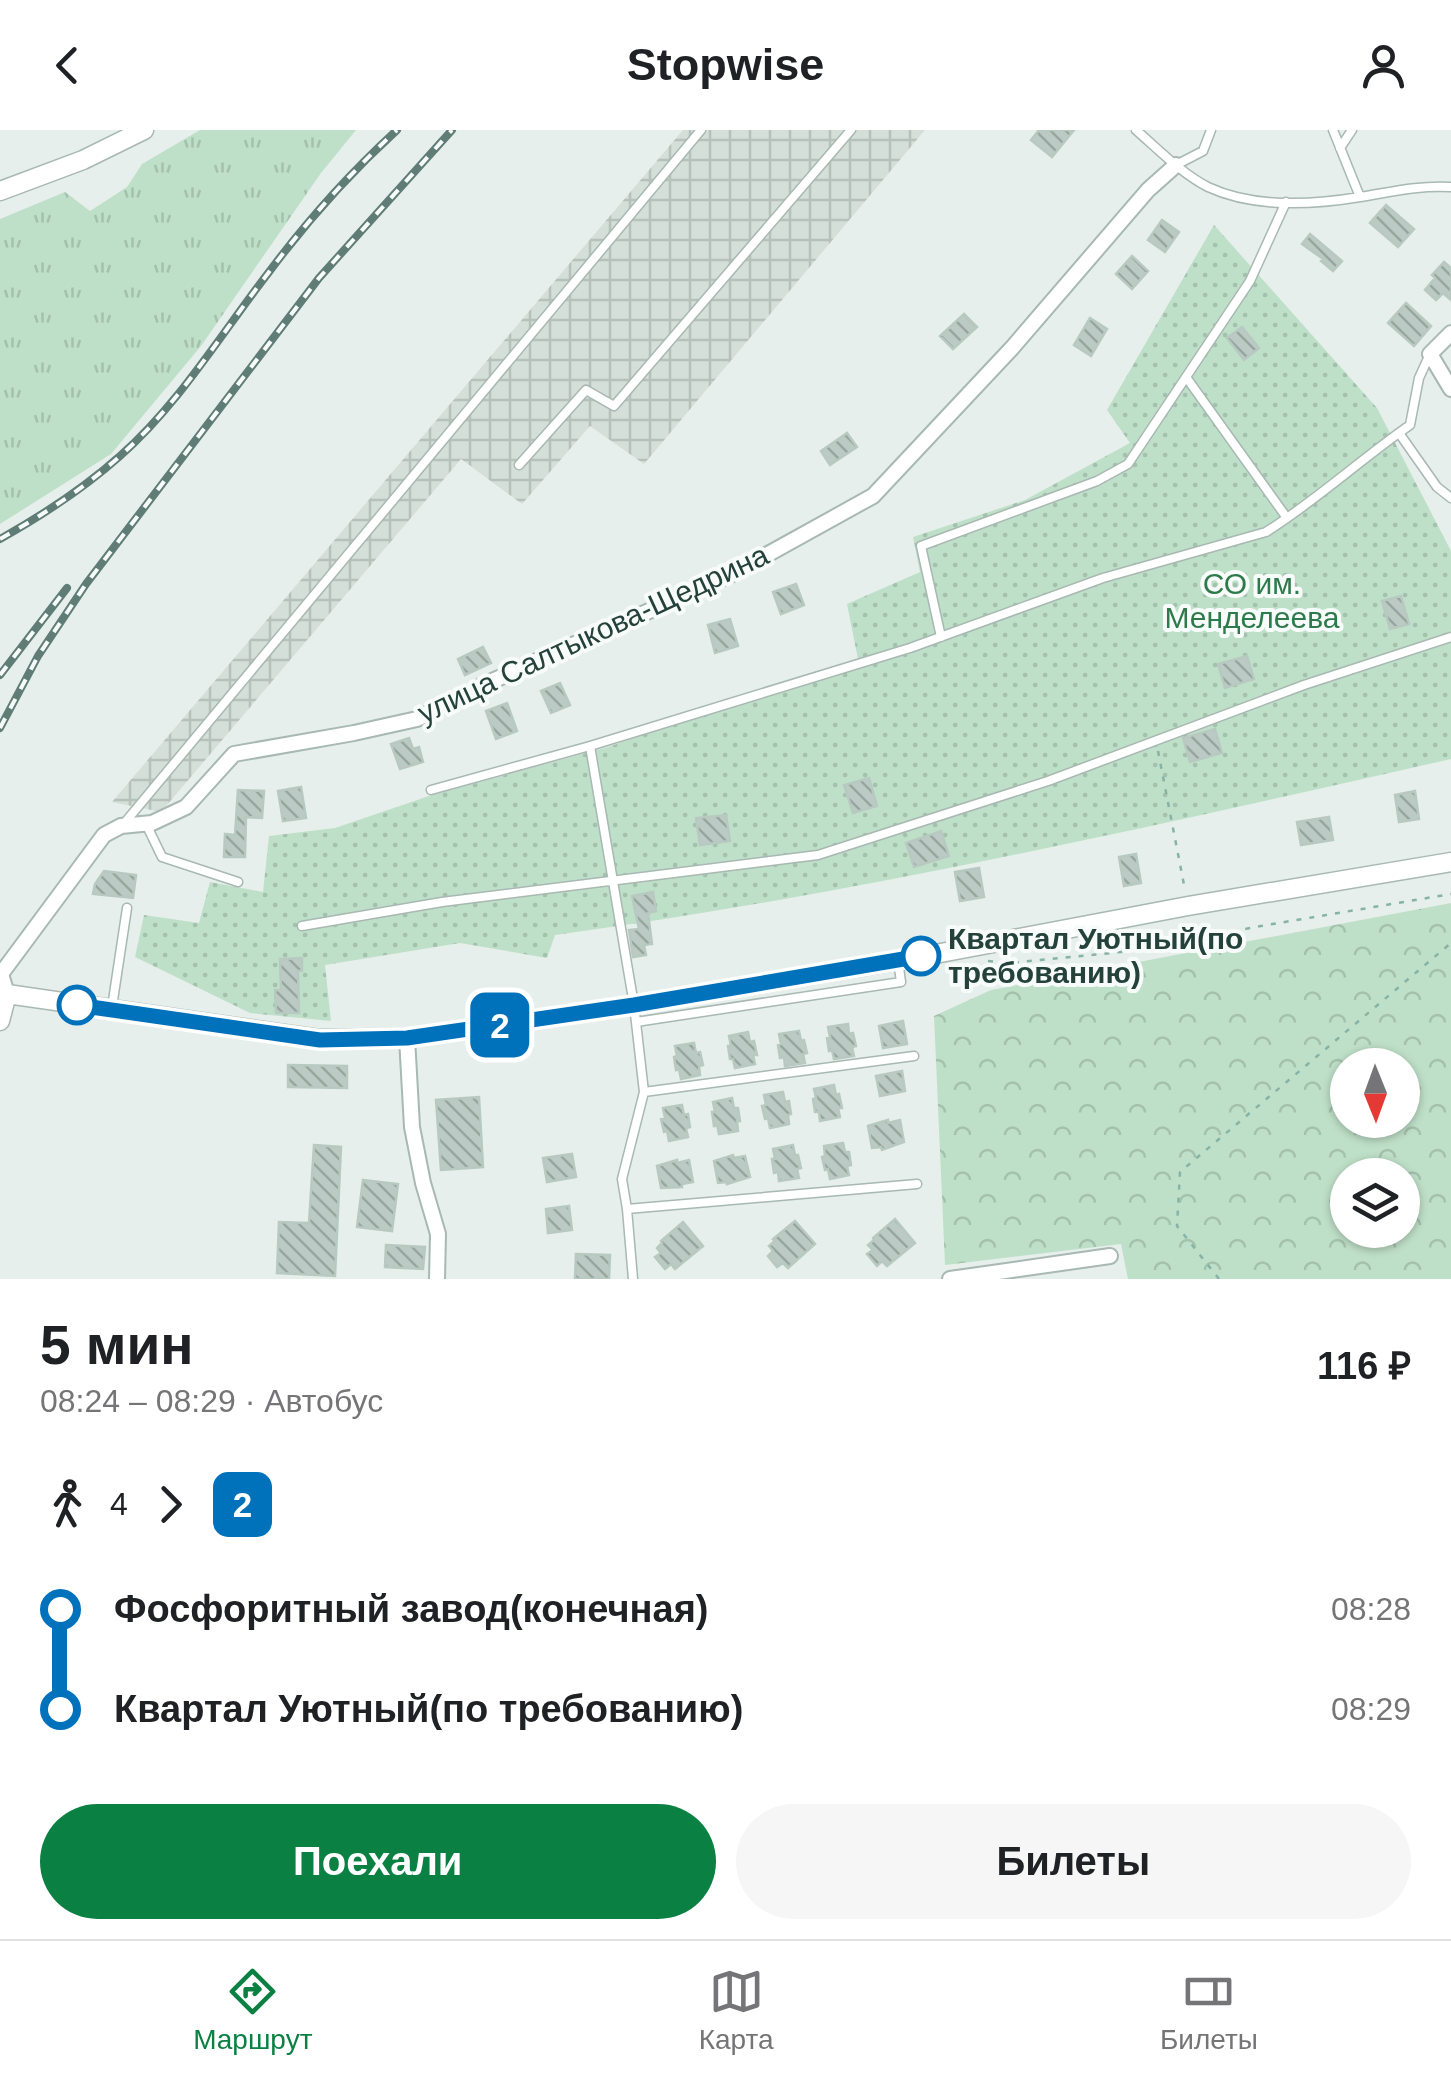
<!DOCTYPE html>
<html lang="ru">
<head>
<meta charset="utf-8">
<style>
  :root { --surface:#fff; --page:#f6f6f6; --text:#202124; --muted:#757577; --line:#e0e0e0; --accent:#0b8043 }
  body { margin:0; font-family:Arial,sans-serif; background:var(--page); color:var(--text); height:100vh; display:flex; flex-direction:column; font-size:38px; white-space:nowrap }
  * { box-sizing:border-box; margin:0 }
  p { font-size:32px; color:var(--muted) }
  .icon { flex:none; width:55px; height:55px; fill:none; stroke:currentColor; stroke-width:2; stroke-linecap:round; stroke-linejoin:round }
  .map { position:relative; height:1149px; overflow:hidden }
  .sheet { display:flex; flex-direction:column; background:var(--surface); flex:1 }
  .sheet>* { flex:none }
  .badge { padding:0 20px; border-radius:15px; font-size:35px; line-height:65px }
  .needle { width:65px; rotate:179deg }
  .controls { position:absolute; left:1330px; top:918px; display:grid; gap:20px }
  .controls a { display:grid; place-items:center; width:90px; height:90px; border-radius:50%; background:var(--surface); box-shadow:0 2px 8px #0004; font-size:50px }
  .map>.badge { position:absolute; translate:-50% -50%; box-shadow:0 0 0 5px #fff }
  .legs { display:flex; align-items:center; gap:15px; height:110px; padding:0 40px; font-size:32px }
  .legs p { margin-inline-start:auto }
  .summary { display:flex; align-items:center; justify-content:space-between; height:170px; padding:0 40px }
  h1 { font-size:55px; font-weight:600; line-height:75px }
  .action { display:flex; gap:20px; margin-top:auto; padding:20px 40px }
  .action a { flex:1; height:115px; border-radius:60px; background:var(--accent); color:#fff; font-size:40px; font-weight:600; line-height:115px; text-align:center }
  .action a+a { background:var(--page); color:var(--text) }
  ul { padding:0 40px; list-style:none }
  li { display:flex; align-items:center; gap:35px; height:100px; font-size:38px }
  li i { display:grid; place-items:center; width:15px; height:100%; margin:0 12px; background:currentColor }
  li i::after { content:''; width:25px; height:25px; margin:-12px; border:8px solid; border-radius:50%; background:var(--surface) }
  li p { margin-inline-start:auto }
  li:first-child i { background:linear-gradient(#0000 50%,currentColor 0) }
  li:last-child i { background:linear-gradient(currentColor 50%,#0000 0) }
  header { display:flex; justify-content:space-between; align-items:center; height:130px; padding:0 40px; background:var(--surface); font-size:45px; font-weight:600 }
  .tab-bar { display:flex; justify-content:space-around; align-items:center; height:140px; border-top:2px solid var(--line); background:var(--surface); font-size:28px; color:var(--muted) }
  .tab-bar a { display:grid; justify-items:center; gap:5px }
  .tab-bar .active { color:var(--accent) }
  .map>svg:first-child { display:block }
</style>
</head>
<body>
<header><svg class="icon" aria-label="back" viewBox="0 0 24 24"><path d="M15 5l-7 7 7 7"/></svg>Stopwise<svg class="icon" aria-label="person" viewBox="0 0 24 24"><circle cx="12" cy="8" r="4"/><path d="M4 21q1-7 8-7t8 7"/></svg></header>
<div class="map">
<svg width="1451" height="1149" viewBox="0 0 1451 1149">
  <defs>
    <pattern id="industrial-grid" width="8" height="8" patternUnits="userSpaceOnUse" patternTransform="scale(2.5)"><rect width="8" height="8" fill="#d4dfda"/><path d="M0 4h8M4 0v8" fill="none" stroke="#b6c1bc"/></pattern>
    <pattern id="grass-tufts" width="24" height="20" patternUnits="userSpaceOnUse" patternTransform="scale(2.5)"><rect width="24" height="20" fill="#bfe0c8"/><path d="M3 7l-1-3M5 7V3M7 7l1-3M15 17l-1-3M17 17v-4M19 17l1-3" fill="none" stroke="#a4c1ad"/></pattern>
    <pattern id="forest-crowns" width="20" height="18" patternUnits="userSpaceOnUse" patternTransform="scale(2.5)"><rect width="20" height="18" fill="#bfe0c8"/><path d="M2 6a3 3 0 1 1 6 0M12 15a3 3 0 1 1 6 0" fill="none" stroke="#a4c1ad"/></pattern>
    <pattern id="garden-dots" width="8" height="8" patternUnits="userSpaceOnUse" patternTransform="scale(2.5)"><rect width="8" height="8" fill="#bfe0c8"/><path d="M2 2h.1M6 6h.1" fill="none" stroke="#a4c1ad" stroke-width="1.8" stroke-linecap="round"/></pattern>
    <pattern id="building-back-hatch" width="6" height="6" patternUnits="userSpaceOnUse" patternTransform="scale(2.5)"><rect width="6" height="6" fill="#bbcac4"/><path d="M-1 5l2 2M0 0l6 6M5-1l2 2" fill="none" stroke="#98a6a0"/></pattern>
  </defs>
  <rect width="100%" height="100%" fill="#e6efeb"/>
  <path fill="url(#industrial-grid)" d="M 683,0 L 925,0 L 644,334 L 590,296 L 522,374 L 461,329 L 161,682 L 112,672 Z"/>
  <path fill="url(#grass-tufts)" d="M 200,0 L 356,0 L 321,43 L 201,216 L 111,324 L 0,394 L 0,89 L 65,62 L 90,81 L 127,57 L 142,34 Z"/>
  <path fill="url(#forest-crowns)" fill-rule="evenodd" d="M 1451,773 L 1451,1149 L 1128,1149 L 1121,1114 L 945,1135 L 934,886 L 991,860 ZM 1348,935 L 1402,935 L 1402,990 L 1348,990 ZM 1348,1045 L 1402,1045 L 1402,1100 L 1348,1100 Z"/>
  <path fill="url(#garden-dots)" d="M 1214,95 L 1377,278 L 1451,421 L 1451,629 C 1154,696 857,764 555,805 L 547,828 L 460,813 L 325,835 L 331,891 L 250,883 L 135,827 L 144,785 L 199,793 L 210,752 L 263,762 L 269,706 L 335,698 L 432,665 L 608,617 L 858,529 L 847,474 L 920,442 L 913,407 L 1025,370 L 1130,313 L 1107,280 Z"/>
  <path fill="url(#building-back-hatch)" stroke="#b8c9c2" stroke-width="2.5" d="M 1039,0 L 1074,0 L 1052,27 L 1031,10 Z
    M 1386,75 L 1414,99 L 1398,117 L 1370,93 Z
    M 1162,90 L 1179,102 L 1165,122 L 1148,110 Z
    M 1310,104 L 1342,131 L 1333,141 L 1321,131 L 1323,129 L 1302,114 Z
    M 1132,126 L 1148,141 L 1132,159 L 1116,144 Z
    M 1444,132 L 1451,138 L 1451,170 L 1443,163 L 1436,170 L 1425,160 L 1435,148 L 1432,145 Z
    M 1406,173 L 1431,196 L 1414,216 L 1388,193 Z
    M 964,184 L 977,197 L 953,219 L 940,206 Z
    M 1090,188 L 1107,199 L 1091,226 L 1074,215 Z
    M 1242,197 L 1259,218 L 1244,230 L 1227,208 Z
    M 847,303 L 857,317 L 830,335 L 821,321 Z
    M 796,454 L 804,475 L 781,484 L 773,462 Z
    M 1401,466 L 1409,494 L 1390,499 L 1382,471 Z
    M 730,489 L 738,516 L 715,523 L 708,495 Z
    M 483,517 L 491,533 L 465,545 L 458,529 Z
    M 1247,526 L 1254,549 L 1225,558 L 1218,534 Z
    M 560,553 L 570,575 L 551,583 L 541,561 Z
    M 507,573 L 517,601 L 496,609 L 486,581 Z
    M 1215,599 L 1222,623 L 1190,632 L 1183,608 Z
    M 409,608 L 413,619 L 419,617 L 423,632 L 400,639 L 391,614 Z
    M 869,648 L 877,676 L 853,683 L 844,655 Z
    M 301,657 L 306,688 L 283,691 L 278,661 Z
    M 238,660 L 264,661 L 262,688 L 246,687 L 245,727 L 224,727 L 225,704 L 235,705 Z
    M 1415,661 L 1419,689 L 1399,692 L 1395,665 Z
    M 726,685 L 730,711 L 700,715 L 696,688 Z
    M 1329,687 L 1333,710 L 1301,715 L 1297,692 Z
    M 941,701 L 949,726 L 914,737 L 906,713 Z
    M 1136,724 L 1141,753 L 1124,756 L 1119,727 Z
    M 979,738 L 984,767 L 960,771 L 955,742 Z
    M 104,741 L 136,745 L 133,768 L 93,764 L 95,754 Z
    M 653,762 L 656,781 L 648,783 L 652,814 L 644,815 L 646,825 L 633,827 L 629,800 L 639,799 L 632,766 Z
    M 302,828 L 302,841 L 298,841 L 299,883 L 276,883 L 275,860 L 281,860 L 280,829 Z
    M 903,891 L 907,914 L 883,918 L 879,896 Z
    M 848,894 L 849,904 L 853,903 L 856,916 L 852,917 L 854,926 L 834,929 L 832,920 L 829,921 L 827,908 L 830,907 L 828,897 Z
    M 799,901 L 801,911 L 804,910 L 807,923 L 803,924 L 805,933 L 785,936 L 784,927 L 780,928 L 778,915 L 781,914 L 779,904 Z
    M 748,902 L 750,912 L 754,911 L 757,925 L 753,925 L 755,934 L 735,938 L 733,929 L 730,929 L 728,916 L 731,916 L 729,906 Z
    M 694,913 L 696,923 L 700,922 L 703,935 L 699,936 L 700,945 L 681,949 L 679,939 L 676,940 L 674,927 L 677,926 L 675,916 Z
    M 288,935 L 347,936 L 347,958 L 288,957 Z
    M 902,941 L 905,961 L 880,966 L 876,946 Z
    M 834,955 L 836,965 L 839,964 L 842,978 L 838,978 L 840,987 L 820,991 L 819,982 L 815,982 L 813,969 L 816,968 L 814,959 Z
    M 783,962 L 785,972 L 789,971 L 791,984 L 788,985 L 789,994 L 770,998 L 768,988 L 765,989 L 762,976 L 766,975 L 764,965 Z
    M 479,967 L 483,1037 L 441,1040 L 436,970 Z
    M 732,968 L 734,978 L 738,978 L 740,991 L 737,991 L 738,1001 L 719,1004 L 717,995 L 714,996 L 712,982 L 715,982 L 713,972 Z
    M 682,975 L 684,985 L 688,984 L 690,997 L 686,998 L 688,1007 L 669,1011 L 667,1001 L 664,1002 L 661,989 L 665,988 L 663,978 Z
    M 888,990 L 888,993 L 900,990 L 904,1012 L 882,1020 L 881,1017 L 872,1018 L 868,996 Z
    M 843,1013 L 845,1022 L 849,1022 L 851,1035 L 847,1036 L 849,1045 L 830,1049 L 828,1039 L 825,1040 L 822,1027 L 825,1026 L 824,1016 Z
    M 314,1015 L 341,1017 L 335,1146 L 277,1143 L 279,1092 L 309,1093 Z
    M 793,1015 L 795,1025 L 798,1025 L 801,1038 L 797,1039 L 799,1048 L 779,1051 L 778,1042 L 774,1043 L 772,1029 L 775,1029 L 773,1019 Z
    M 572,1024 L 576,1047 L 547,1052 L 543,1028 Z
    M 733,1025 L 734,1028 L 745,1026 L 750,1047 L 727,1054 L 727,1052 L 718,1053 L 714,1031 Z
    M 677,1030 L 677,1033 L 689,1030 L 693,1052 L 682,1054 L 682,1057 L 661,1058 L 657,1036 Z
    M 363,1050 L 398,1054 L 392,1101 L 357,1097 Z
    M 569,1076 L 572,1100 L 548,1103 L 546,1079 Z
    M 895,1089 L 915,1113 L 887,1136 L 882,1131 L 877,1136 L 867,1124 L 873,1120 L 868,1115 L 874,1110 L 873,1108 Z
    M 795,1091 L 815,1114 L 788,1138 L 783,1133 L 777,1137 L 768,1126 L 773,1121 L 769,1116 L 775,1111 L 773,1109 Z
    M 683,1092 L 703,1116 L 675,1139 L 671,1134 L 665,1139 L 655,1127 L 661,1123 L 657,1118 L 662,1113 L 661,1111 Z
    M 386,1115 L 425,1117 L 423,1139 L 385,1137 Z
    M 576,1124 L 610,1125 L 609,1149 L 575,1149 Z"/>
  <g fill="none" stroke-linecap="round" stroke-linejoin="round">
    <g stroke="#a8b8b2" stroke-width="11">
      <path id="service" d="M 1136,0 C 1158,19 1182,44 1208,57 C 1253,78 1312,75 1360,67 C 1391,62 1419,55 1451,57
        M 1333,0 L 1360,67
        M 1340,18 L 1352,0
        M 1176,35 L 1203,21 L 1211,0
        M 1186,247 L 1287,388
        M 1399,303 L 1437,357 L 1451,368
        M 519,335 L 586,260 L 614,276 L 851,0
        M 941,507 L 921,416 L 1097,351 L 1128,334 L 1250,151 L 1286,72
        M 590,616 L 634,875 L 644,962 L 622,1049 L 627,1079 L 633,1149
        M 431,660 L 590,616 L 910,518 L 1103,448 L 1266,402 C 1317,370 1361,329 1410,295 L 1419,248 L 1430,224
        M 146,694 L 162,727 L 238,752
        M 122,696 L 701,0
        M 302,796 L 442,772 L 818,725 L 1048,651 L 1304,555 L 1451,507
        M 112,877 L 127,778
        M 636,892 L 901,852 L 898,830
        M 644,962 L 914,926
        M 627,1079 L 917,1054"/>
    </g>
    <g stroke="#a8b8b2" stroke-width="18">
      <path id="minor" d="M 1451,203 L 1430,224 L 1451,259
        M 7,864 L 1,844 L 104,705 L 121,696 L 152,693 L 186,677 L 234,624 L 354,603 L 417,589 L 481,556 L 732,444 L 873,366 L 1012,218 L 1148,60 L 1176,35
        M 407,908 L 412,997 L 423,1053 L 438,1104 L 437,1149
        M 950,1149 L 1110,1126"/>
    </g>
    <g stroke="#a8b8b2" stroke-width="21">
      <path id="tertiary" d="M 0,61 L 83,30 L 144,0
        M 0,891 L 7,864 L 319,909 L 407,908 L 634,875 L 930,825 L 1188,776 L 1451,732"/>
    </g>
    <path stroke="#86b3a5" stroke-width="2.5" stroke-dasharray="5 8" stroke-linecap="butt" d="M 1158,621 L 1185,760
      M 988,831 L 1010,833 L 1121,822 L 1261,796 L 1451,764
      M 1219,1149 L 1177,1096 L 1180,1042 L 1451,813"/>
    <use href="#service" stroke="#fff" stroke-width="8"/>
    <use href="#minor" stroke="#fff" stroke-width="14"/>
    <use href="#tertiary" stroke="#fff" stroke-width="18"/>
    <g stroke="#5f7d75" stroke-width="8">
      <path id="rail" d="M 0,409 C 43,385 83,359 120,326 C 179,274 221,204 269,142 C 307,91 350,43 397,0
        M 0,545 L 67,458
        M 0,598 L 38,526 L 86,454 L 319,148 L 452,0"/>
    </g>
    <use href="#rail" stroke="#f7fbf9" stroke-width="4" stroke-dasharray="11" stroke-linecap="butt"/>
  </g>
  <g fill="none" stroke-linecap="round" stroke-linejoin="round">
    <g stroke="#fff" stroke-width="22">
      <path id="line-1" d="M 77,875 L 320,910 L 407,908 L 634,875 L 921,826"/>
    </g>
    <use href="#line-1" stroke="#0072bc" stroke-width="15"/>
  </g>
  <g fill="#fff" stroke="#0072bc" stroke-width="5">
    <circle cx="921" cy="826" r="18"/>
    <circle cx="77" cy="875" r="18"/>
  </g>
  <g text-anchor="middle" stroke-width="8" stroke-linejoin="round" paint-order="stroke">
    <g font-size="30" fill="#2d7a4b" stroke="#f7fbf9">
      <text x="1252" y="464">СО им.<tspan x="1252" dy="34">Менделеева</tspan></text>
    </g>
    <g font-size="30" fill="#24423a" stroke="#f7fbf9">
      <text transform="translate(593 504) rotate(-25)" y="10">улица Салтыкова-Щедрина</text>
    </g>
    <g font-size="30" font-weight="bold" fill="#24423a" stroke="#f7fbf9" text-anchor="start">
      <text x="948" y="819">Квартал Уютный(по<tspan x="948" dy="34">требованию)</tspan></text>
    </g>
  </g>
</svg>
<div class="controls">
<a><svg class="needle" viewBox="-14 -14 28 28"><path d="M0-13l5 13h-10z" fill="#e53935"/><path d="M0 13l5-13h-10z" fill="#757577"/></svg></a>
<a><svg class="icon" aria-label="layers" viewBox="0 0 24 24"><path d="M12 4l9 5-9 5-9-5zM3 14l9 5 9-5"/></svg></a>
</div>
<b class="badge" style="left:500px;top:895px;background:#0072bc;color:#fff">2</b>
</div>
<section class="sheet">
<div class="summary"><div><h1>5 мин</h1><p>08:24 – 08:29 · Автобус</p></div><b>116 ₽</b></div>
<div class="legs"><svg class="icon" aria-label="walk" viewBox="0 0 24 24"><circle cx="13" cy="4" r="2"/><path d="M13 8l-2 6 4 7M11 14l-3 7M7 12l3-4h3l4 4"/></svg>4<svg class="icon" aria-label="forward" viewBox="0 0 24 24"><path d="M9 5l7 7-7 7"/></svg><b class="badge" style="background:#0072bc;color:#fff">2</b></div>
<ul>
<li><i style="color:#0072bc"></i><b>Фосфоритный завод(конечная)</b><p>08:28</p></li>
<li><i style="color:#0072bc"></i><b>Квартал Уютный(по требованию)</b><p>08:29</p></li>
</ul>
<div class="action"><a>Поехали</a><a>Билеты</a></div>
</section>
<nav class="tab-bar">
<a class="active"><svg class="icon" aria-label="directions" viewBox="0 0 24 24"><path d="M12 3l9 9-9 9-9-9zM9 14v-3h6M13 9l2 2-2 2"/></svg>Маршрут</a>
<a><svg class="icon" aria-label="map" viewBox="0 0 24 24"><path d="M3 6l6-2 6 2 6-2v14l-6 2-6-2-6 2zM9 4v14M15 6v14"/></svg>Карта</a>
<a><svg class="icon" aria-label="tickets" viewBox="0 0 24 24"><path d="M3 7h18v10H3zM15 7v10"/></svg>Билеты</a>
</nav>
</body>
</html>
